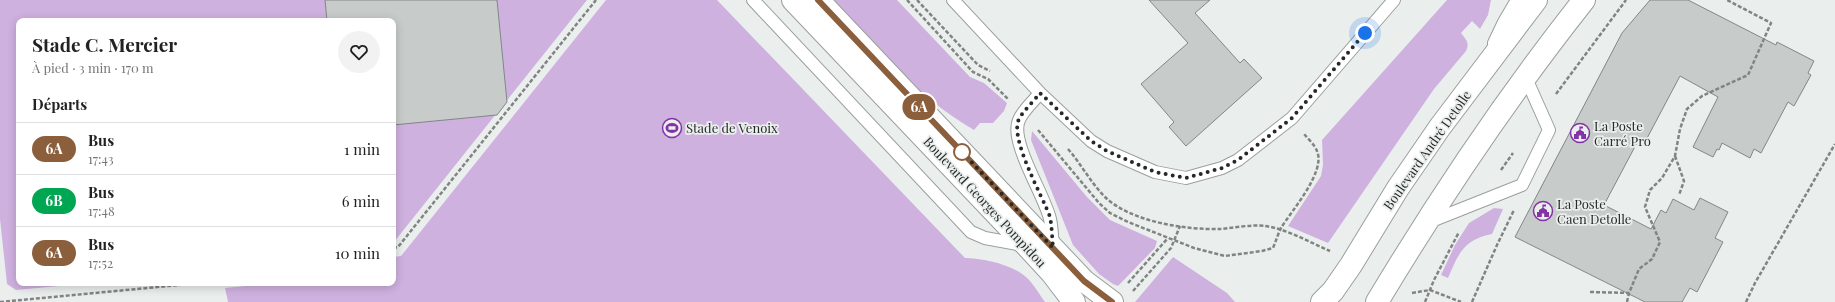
<!DOCTYPE html>
<html lang="fr">
<head>
<meta charset="utf-8">
<style>
  :root { --surface:#fff; --page:#f2f2f2; --text:#222; --muted:#767676; --line:#e0e0e0 }
  body { margin:0; font-family:"Playfair Display",serif; background:var(--page); color:var(--text); height:100vh; display:flex; flex-direction:column; font-size:15px; white-space:nowrap }
  * { box-sizing:border-box; margin:0 }
  p { font-size:13px; color:var(--muted) }
  .icon { flex:none; width:22px; height:22px; fill:none; stroke:currentColor; stroke-width:2; stroke-linecap:round; stroke-linejoin:round }
  .map { position:relative; flex:1; overflow:hidden }
  .details { position:absolute; left:16px; top:18px; width:380px; height:268px; display:flex; flex-direction:column; background:var(--surface); border-radius:8px; box-shadow:0 2px 10px #0003 }
  .details>* { flex:none }
  .badge { padding:0 8px; border-radius:13px; font-size:14px; line-height:26px }
  .you { position:absolute; width:20px; height:20px; margin:-10px; border:3px solid #fff; border-radius:50%; background:#1a73e8; box-shadow:0 0 0 6px #1a73e833 }
  .map>.badge { position:absolute; translate:-50% -50%; box-shadow:0 0 0 2px #fff }
  h2 { padding:0 16px; font-size:15px; line-height:36px }
  .round { display:grid; place-items:center; flex:none; width:42px; height:42px; border-radius:21px; background:var(--page) }
  .head { display:flex; align-items:center; justify-content:space-between; height:68px; padding:0 16px }
  h1 { font-size:19px; font-weight:700; line-height:30px }
  ul { padding:0; list-style:none }
  li { display:flex; align-items:center; gap:12px; height:52px; padding:0 16px; border-top:1px solid var(--line) }
  li div { flex:1 }
  li b { display:block; font-size:15px }
  li em { font-style:normal }
  li .badge { min-width:44px; font-weight:700; text-align:center }
  .map>svg:first-child { display:block }
</style>
</head>
<body>
<div class="map">
<svg width="1835" height="302" viewBox="0 0 1835 302">
  <rect width="100%" height="100%" fill="#eaefee"/>
  <path fill="#cfb1df" d="M 0,0 L 587,0 L 394,242 L 393,21 L 19,21 L 19,283 L 91,283 L 16,290 L 7,284 L 0,219 Z
    M 606,0 L 717,0 L 965,258 C 983,258 1013,265 1026,277 C 1034,284 1039,294 1045,302 L 228,302 L 225,288 L 275,283 L 393,283 L 393,257 L 401,256 Z
    M 830,0 L 897,0 L 970,77 L 984,83 L 1007,103 L 1004,111 L 993,123 L 980,123 L 974,130 C 917,97 875,47 830,0 Z
    M 1447,0 L 1491,0 L 1488,15 L 1480,29 L 1472,21 L 1461,33 C 1466,40 1470,42 1466,51 L 1434,89 L 1328,243 L 1288,226 L 1321,176 L 1323,165 L 1322,140 Z
    M 1032,131 L 1087,197 L 1110,220 L 1157,241 L 1155,248 L 1118,286 L 1113,284 L 1099,274 L 1073,245 L 1031,140 Z
    M 1494,208 L 1503,209 L 1492,234 C 1463,240 1459,253 1448,278 L 1441,275 L 1455,245 L 1469,223 Z
    M 1173,257 L 1227,293 L 1235,302 L 1135,302 Z"/>
  <path fill="#c7cccb" stroke="#818686" d="M 325,0 L 497,0 L 507,102 L 497,115 L 393,125 L 393,21 L 327,21 Z
    M 1149,0 L 1210,0 L 1195,13 L 1240,63 L 1244,59 L 1262,78 L 1186,146 L 1169,127 L 1174,122 L 1141,84 L 1188,43 Z
    M 1650,0 L 1688,0 L 1776,45 L 1777,42 L 1814,61 L 1808,73 L 1811,75 L 1794,106 L 1788,102 L 1761,153 L 1754,149 L 1750,158 L 1722,143 L 1719,150 L 1717,149 L 1713,157 L 1693,147 L 1718,97 L 1680,76 L 1645,142 L 1639,139 L 1604,205 L 1651,229 L 1661,210 L 1666,213 L 1673,199 L 1694,210 L 1700,198 L 1728,212 L 1715,238 L 1723,242 L 1697,292 L 1690,288 L 1682,302 L 1645,302 L 1515,237 L 1622,33 Z"/>
  <g fill="none" stroke-linecap="round" stroke-linejoin="round">
    <g stroke="#9a9f9e" stroke-width="14">
      <path id="service" d="M 753,0 L 971,232 L 985,238 L 1023,245
        M 953,0 L 1040,93 L 1091,141 L 1107,151 L 1155,172 L 1186,178 L 1222,168 L 1238,160 L 1292,118 L 1394,0
        M 1494,43 L 1504,22 L 1517,0
        M 1040,93 C 1034,101 1023,110 1019,120 C 1009,141 1045,196 1050,219 C 1052,228 1052,238 1053,247
        M 1429,222 L 1522,185 L 1549,130 L 1525,76"/>
    </g>
    <g stroke="#9a9f9e" stroke-width="24">
      <path id="tertiary" d="M 793,0 L 1027,246 L 1052,273 L 1074,302
        M 818,0 L 1084,281 L 1112,302"/>
    </g>
    <g stroke="#9a9f9e" stroke-width="24">
      <path id="secondary" d="M 1322,302 L 1333,291 L 1351,265 L 1398,188 L 1440,127 L 1536,0
        M 1377,302 C 1440,197 1508,96 1584,0"/>
    </g>
    <path stroke="#818483" stroke-width="2.5" stroke-dasharray="4 2" stroke-linecap="butt" d="M 907,0 L 973,72 L 988,79 L 1009,100
      M 917,0 L 978,65 L 990,71
      M 1556,94 L 1626,0
      M 1038,130 L 1099,203 L 1110,213 L 1128,222 L 1194,248 L 1225,256 L 1262,251 L 1273,248 C 1276,241 1278,234 1281,228 C 1292,210 1326,172 1317,151 C 1315,145 1308,139 1304,134
      M 1068,149 C 1081,164 1091,183 1105,197 C 1131,222 1186,230 1220,229 C 1232,228 1254,224 1265,226 C 1287,229 1309,242 1330,251
      M 1675,156 L 1684,181 L 1679,195
      M 1501,170 L 1513,153
      M 393,248 L 398,247 L 596,0
      M 1128,283 L 1168,238
      M 1133,291 L 1171,248 L 1180,226
      M 1590,292 L 1629,293
      M 1412,293 L 1430,290 L 1461,302
      M 0,302 L 200,283
      M 1425,302 L 1434,280 L 1459,232
      M 1472,302 L 1497,245 L 1514,210
      M 1627,302 L 1629,293 L 1639,269 L 1652,259 L 1660,242 L 1645,207 L 1650,190 L 1662,178 L 1675,156 L 1680,129 L 1687,109 L 1702,96 L 1748,75 L 1771,23 L 1727,0
      M 1746,302 L 1755,283 L 1835,144"/>
    <use href="#service" stroke="#fff" stroke-width="12"/>
    <use href="#tertiary" stroke="#fff" stroke-width="22"/>
    <use href="#secondary" stroke="#fff" stroke-width="22"/>
  </g>
  <g fill="none" stroke-linecap="round" stroke-linejoin="round">
    <g stroke="#fff" stroke-width="9">
      <path id="line" d="M 818,0 L 1084,281 L 1112,302"/>
    </g>
    <use href="#line" stroke="#8b5e3c" stroke-width="6"/>
    <path stroke="#272928" stroke-width="4" stroke-dasharray="0 7.2" d="M 962,152 L 1053,248 C 1052,238 1052,227 1050,217 C 1043,197 1009,138 1019,119 C 1024,110 1034,101 1040,93 L 1091,141 L 1107,151 L 1155,172 L 1186,178 L 1222,168 L 1238,160 L 1292,118 L 1365,33"/>
  </g>
  <defs>
    <g id="stadium-ring" transform="scale(1)"><circle r="9.5" fill="#eaefee" stroke="#8233a4" stroke-width="1.5"/><path d="M0-5a6.5 5 0 1 0 0 10a6.5 5 0 1 0 0-10ZM-3.5-1.8h7v3.6h-7Z" fill="#8233a4"/></g>
    <g id="civic-ring" transform="scale(1)"><circle r="9.5" fill="#eaefee" stroke="#8233a4" stroke-width="1.5"/><path d="M-.6-6.5H3V-4.5H.6V-3L4-1V1h2V6H-6V1h2V-1L-.6-3ZM-1.2 2.5V6h2.4V2.5Z" fill="#8233a4"/></g>
  </defs>
  <g fill-rule="evenodd">
    <use href="#stadium-ring" x="672" y="128"/>
    <use href="#civic-ring" x="1580" y="133"/>
    <use href="#civic-ring" x="1543" y="211"/>
  </g>
  <circle fill="#fff" stroke="#8b5e3c" stroke-width="2" cx="962" cy="152" r="8"/>
  <g text-anchor="middle" stroke-width="3.5" stroke-linejoin="round" paint-order="stroke">
    <g font-size="13" fill="#272928" stroke="#eaefee" text-anchor="start">
      <text x="1594" y="131">La Poste<tspan x="1594" dy="15">Carré Pro</tspan></text>
      <text x="686" y="133">Stade de Venoix</text>
      <text x="1557" y="209">La Poste<tspan x="1557" dy="15">Caen Detolle</tspan></text>
    </g>
    <g font-size="13" fill="#272928" stroke="#eaefee">
      <text transform="translate(1427 150) rotate(-55)" y="5">Boulevard André Detolle</text>
      <text transform="translate(985 202) rotate(47)" y="5">Boulevard Georges Pompidou</text>
    </g>
  </g>
</svg>
<div class="you" style="left:1365px;top:33px"></div>
<b class="badge" style="left:919px;top:107px;background:#8b5e3c;color:#fff">6A</b>
<section class="details">
<div class="head"><div><h1>Stade C. Mercier</h1><p>À pied · 3 min · 170 m</p></div><a class="round"><svg class="icon" aria-label="heart" viewBox="0 0 24 24"><path d="M12 20l-8-8c-3-5 5-10 8-4 3-6 11-1 8 4z"/></svg></a></div>
<h2>Départs</h2>
<ul>
<li><span class="badge" style="background:#8b5e3c;color:#fff">6A</span><div><b>Bus</b><p>17:43</p></div><em>1 min</em></li>
<li><span class="badge" style="background:#00a651;color:#fff">6B</span><div><b>Bus</b><p>17:48</p></div><em>6 min</em></li>
<li><span class="badge" style="background:#8b5e3c;color:#fff">6A</span><div><b>Bus</b><p>17:52</p></div><em>10 min</em></li>
</ul>
</section>
</div>
</body>
</html>
